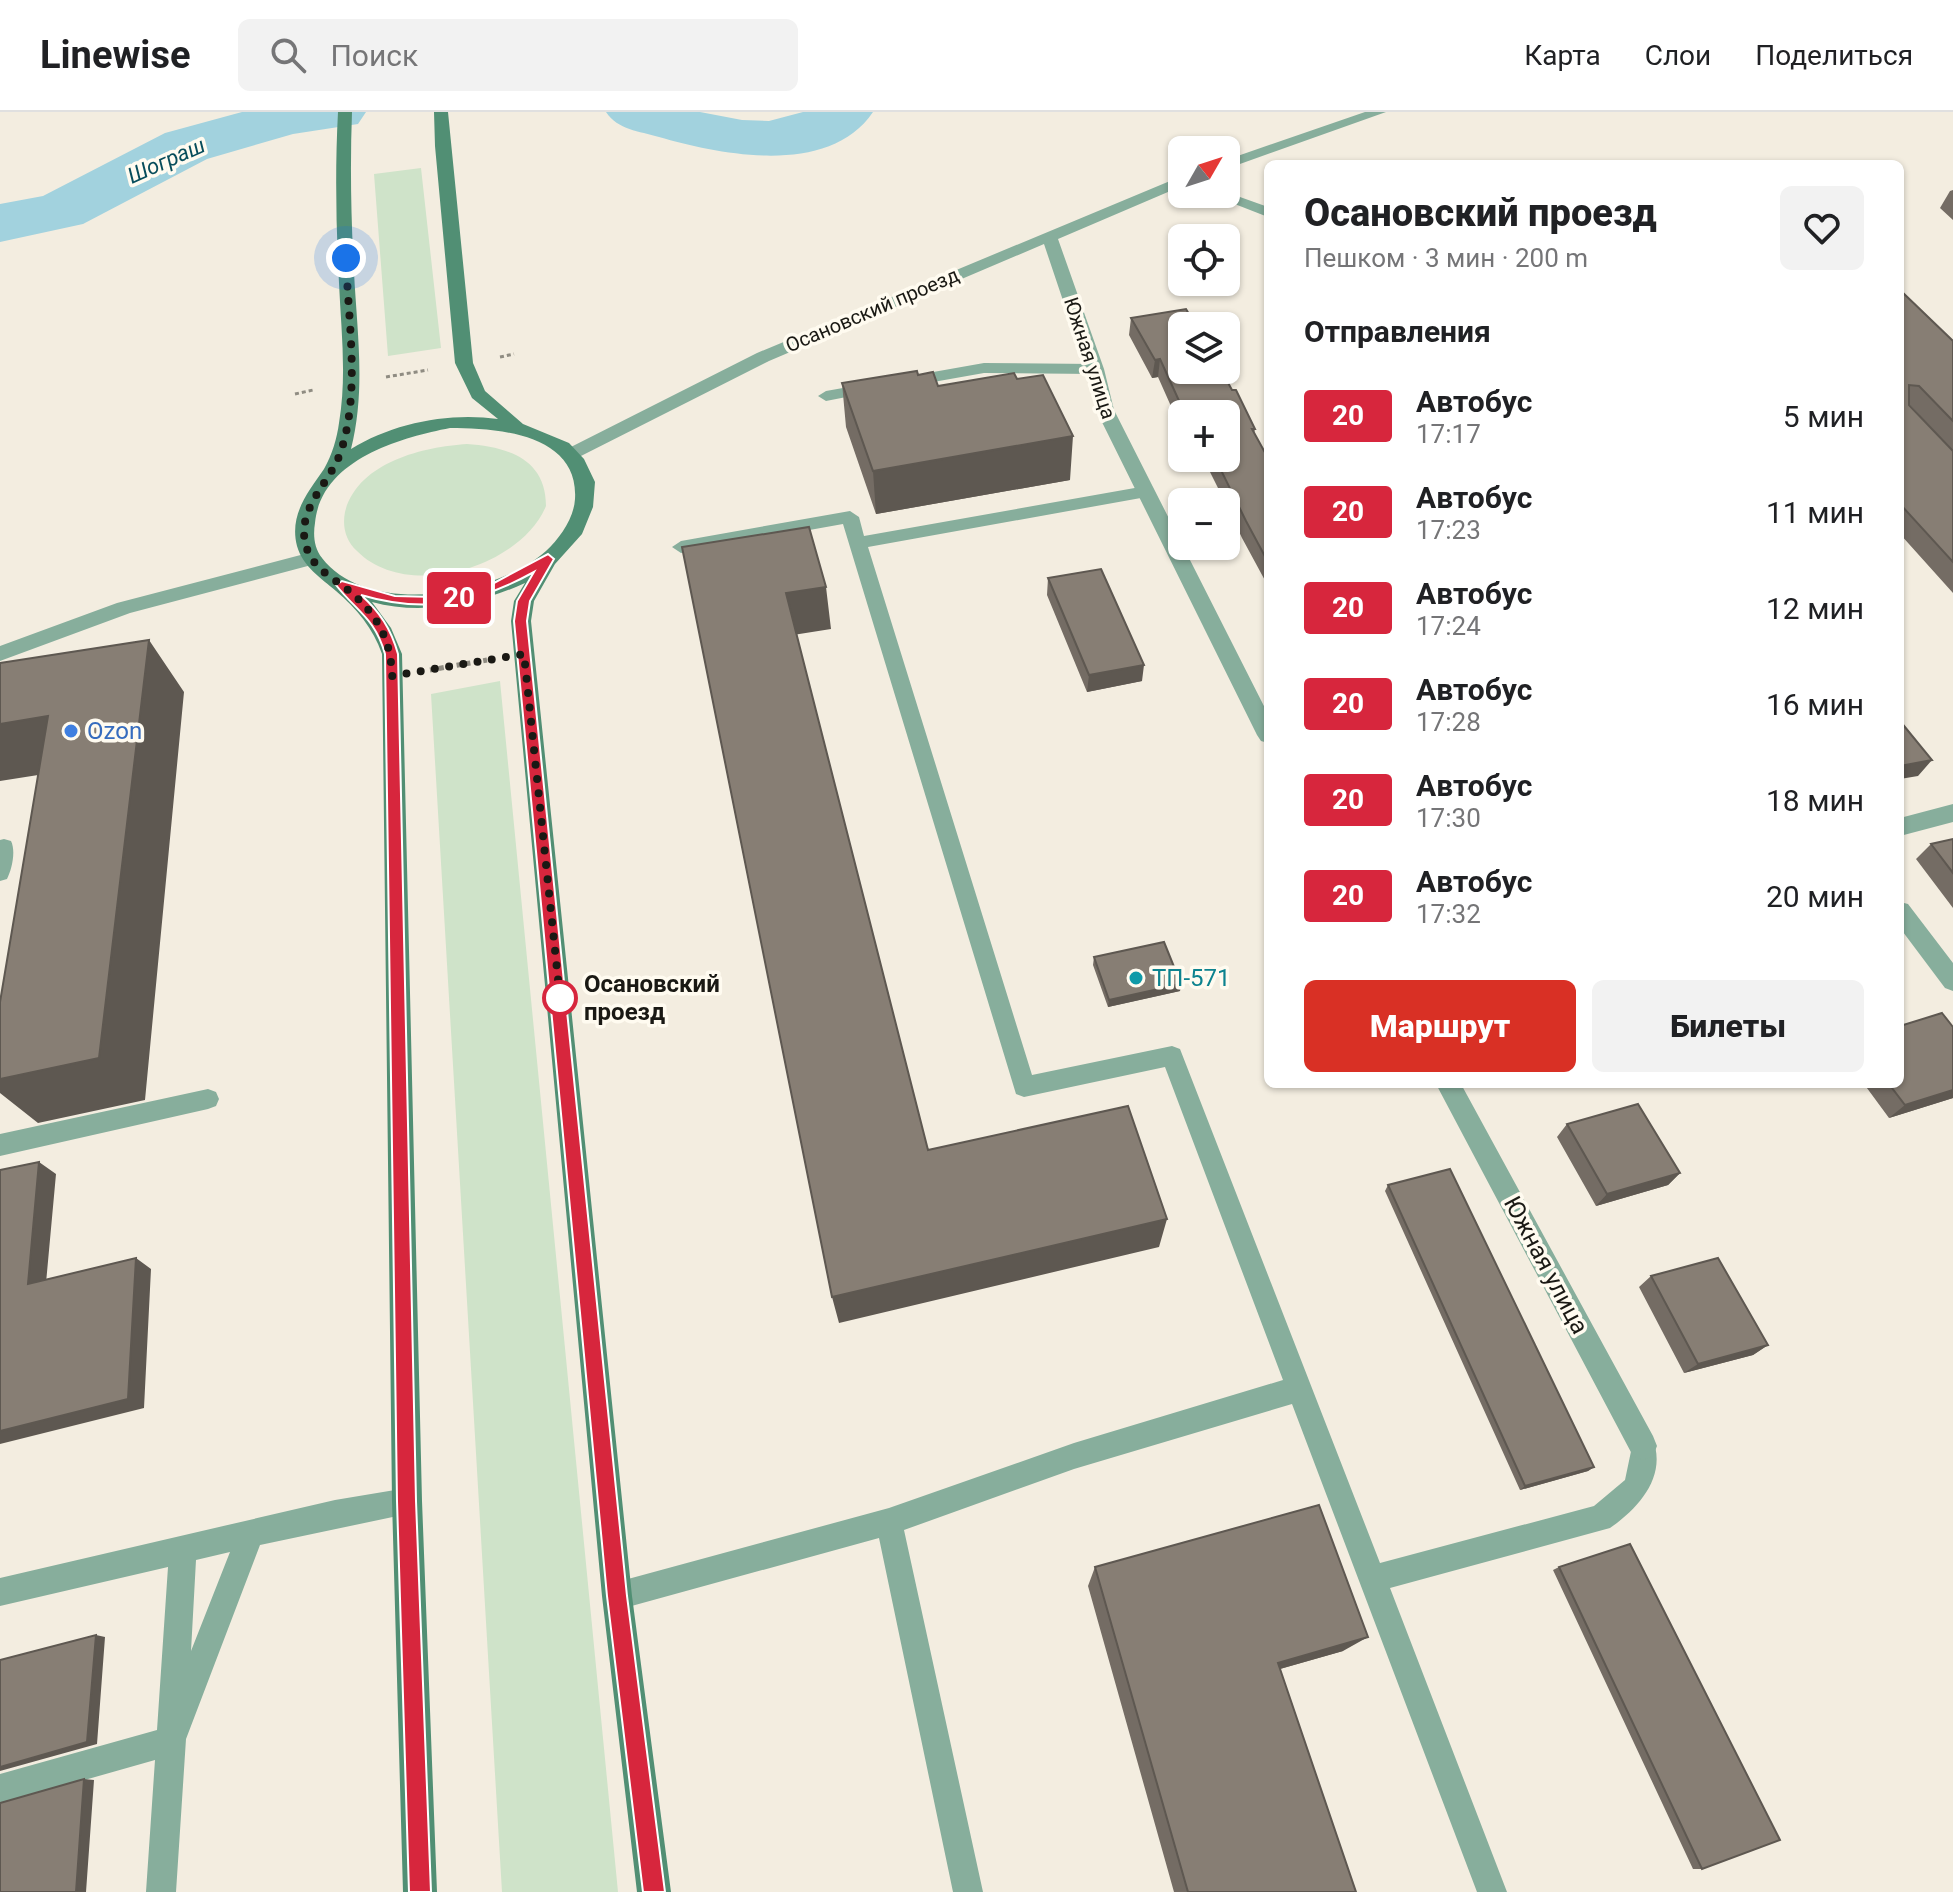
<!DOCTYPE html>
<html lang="ru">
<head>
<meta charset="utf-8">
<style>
  :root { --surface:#fff; --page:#f2f2f2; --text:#202124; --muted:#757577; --line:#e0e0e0; --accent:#d93025 }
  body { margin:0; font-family:Roboto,sans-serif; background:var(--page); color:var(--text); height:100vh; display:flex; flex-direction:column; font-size:30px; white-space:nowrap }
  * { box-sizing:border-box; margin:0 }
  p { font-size:26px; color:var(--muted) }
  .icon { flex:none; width:44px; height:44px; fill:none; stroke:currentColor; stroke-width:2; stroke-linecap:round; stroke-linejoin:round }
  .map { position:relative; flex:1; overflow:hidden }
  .side { position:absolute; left:1264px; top:48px; width:640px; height:928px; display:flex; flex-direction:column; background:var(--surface); border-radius:12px; box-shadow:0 2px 6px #0004 }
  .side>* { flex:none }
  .badge { padding:0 16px; border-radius:6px; font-size:28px; line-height:52px }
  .needle { width:52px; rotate:51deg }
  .tools { position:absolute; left:1168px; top:24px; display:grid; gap:16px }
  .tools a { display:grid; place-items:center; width:72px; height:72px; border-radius:12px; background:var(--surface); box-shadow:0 2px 6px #0004; font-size:40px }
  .you { position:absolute; width:40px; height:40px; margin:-20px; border:6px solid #fff; border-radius:50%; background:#1a73e8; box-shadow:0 0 0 12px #1a73e833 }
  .map>.badge { position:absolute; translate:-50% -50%; box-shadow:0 0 0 4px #fff }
  h2 { padding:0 40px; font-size:30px; line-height:72px }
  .round { display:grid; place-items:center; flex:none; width:84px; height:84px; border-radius:12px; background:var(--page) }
  .head { display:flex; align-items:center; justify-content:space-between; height:136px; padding:0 40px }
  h1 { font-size:38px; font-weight:800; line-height:60px }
  .button { display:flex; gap:16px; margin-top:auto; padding:16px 40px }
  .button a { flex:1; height:92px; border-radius:12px; background:var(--accent); color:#fff; font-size:32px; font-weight:800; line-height:92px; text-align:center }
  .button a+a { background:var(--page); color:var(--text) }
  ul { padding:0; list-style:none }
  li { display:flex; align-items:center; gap:24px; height:96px; padding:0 40px }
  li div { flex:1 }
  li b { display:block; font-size:30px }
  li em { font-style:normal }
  li .badge { min-width:88px; font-weight:700; text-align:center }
  header { display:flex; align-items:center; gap:48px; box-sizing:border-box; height:112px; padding:0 40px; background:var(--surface); border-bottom:2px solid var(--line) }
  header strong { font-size:38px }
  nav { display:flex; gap:44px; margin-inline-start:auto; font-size:28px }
  .search { width:560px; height:72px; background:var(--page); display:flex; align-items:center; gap:20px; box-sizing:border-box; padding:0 28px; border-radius:12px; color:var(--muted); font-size:30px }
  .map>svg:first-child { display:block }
</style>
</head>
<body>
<header>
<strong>Linewise</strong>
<div class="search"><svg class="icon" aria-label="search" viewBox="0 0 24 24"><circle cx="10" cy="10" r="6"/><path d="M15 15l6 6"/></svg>Поиск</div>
<nav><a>Карта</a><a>Слои</a><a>Поделиться</a></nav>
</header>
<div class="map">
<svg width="1953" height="1780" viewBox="0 0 1953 1780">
  <rect width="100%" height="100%" fill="#f3ede0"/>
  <path fill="#cfe3c9" d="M 421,56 L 441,236 L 388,244 L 374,62 Z
    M 467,332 C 507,335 546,346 546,394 C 521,455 407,490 357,439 C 346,429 342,415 345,400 C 358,350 423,335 467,332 Z
    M 500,569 L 618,1780 L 502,1780 L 431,582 Z"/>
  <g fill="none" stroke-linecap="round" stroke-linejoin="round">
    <path fill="#a2d2de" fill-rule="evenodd" d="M 242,0 L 366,0 L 358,12 L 293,22 L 207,47 L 83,112 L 0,130 L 0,92 L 43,84 L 165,21 Z
      M 606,0 L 700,0 L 742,8 L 769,9 L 803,0 L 873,0 C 829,65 722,43 659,25 C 639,19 618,18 606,0 Z"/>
    <path stroke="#8f8c82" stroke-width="3" stroke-dasharray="4 3" stroke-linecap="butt" d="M 500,245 L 514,242
      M 386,265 L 428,258
      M 295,282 L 313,278"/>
    <path stroke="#8f8c82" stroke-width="5" stroke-dasharray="5 4" stroke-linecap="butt" d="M 430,558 L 487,548"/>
    <path fill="#87ae9c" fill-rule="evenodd" d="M 984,251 L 1095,252 L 1103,257 L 1095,262 L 984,261 L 905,275 L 897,270 L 905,265 Z
      M 871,271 L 879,276 L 877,279 L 826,289 L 818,284 L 826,279 Z
      M 1146,374 L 1154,380 L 1152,384 L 868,435 L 1032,963 L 1172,934 L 1180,937 L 1380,1451 L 1594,1394 L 1625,1368 L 1634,1325 L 1643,1321 L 1652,1325 C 1668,1363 1640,1395 1610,1416 L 1390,1476 L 1507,1780 L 1477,1780 L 1292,1292 L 1074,1357 L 904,1418 L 983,1780 L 953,1780 L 879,1426 L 617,1498 L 607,1494 L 603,1484 L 607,1474 L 617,1470 L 889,1396 L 1074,1331 L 1283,1268 L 1165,955 L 1024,985 L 1016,982 L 843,412 L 681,441 L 672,435 L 681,429 L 850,399 L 859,405 L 864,424 Z
      M 4,727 L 11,729 C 16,739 12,757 7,767 L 0,769 L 0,728 Z
      M 208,977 L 216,980 L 219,987 L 216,994 L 208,997 L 0,1044 L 0,1022 Z
      M 407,1376 L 417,1379 L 420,1389 L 417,1399 L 407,1402 L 260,1433 L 186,1627 L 176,1780 L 146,1780 L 155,1648 L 0,1692 L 0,1662 L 157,1618 L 168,1455 L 0,1494 L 0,1466 L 335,1388 ZM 230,1440 L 191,1539 L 196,1448 Z"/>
    <path fill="#87ae9c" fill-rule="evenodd" d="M 1365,0 L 1386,0 L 1226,57 L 1226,48 Z
      M 1182,64 L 1182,74 L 1058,127 L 1104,257 L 1114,298 L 1268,602 L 1268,631 L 1261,629 L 1257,623 L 1096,298 L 1086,257 L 1044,132 L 769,249 L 575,347 L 563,347 L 560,343 L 563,339 L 757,241 Z
      M 1226,80 L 1268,95 L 1268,105 L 1209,82 Z
      M 312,440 L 322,446 L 319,451 L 130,501 L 0,549 L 0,534 L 117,491 Z
      M 1953,692 L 1953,710 L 1900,724 L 1900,706 Z
      M 1900,790 L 1908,792 L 1953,851 L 1953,879 L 1945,876 L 1900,816 Z
      M 1436,972 L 1461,972 L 1653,1324 L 1657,1334 L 1653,1344 L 1643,1348 L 1633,1344 Z"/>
    <path fill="#518f74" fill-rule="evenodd" d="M 338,0 L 352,0 C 350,53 351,107 354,160 C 357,220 366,278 351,337 C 393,311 449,300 498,307 L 472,286 L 455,251 L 435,34 L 434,0 L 448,0 L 473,251 L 485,279 L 523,312 L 569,331 L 584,347 L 595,370 L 593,395 L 582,422 L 555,452 L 534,489 L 531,509 L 632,1484 L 671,1780 L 637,1780 L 602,1484 L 511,509 L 514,489 L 525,471 C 479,492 422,504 372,490 L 391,516 L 402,542 L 422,1389 L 437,1780 L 403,1780 L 392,1389 L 382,542 C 373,516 357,497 336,479 C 321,466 303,455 297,434 C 289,403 308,380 324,357 C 332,343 337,326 339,311 C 347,264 341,217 339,171 C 336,114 335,57 338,0 ZM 450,316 C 499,316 579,322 575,387 C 574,406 560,426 546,439 C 496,484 368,506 322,446 C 314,436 313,423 315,411 C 321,348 399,326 450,316 Z"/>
  </g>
  <path fill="#746c64" d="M 1953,78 L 1953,108 L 1940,96 L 1950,79 Z
    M 1900,178 L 1953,229 L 1953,339 L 1909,292 L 1909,293 L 1953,339 L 1953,481 L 1900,422 Z
    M 1131,206 L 1255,317 L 1254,322 L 1268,346 L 1268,474 L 1242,426 L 1226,392 L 1226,390 L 1225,390 L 1203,346 L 1226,346 L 1226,302 L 1182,302 L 1182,319 L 1158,265 L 1152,266 L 1129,223 Z
    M 918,263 L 938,274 L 1017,267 L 1070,368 L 876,402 L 846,315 L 842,271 Z
    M 1048,466 L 1142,569 L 1087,580 L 1047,483 Z
    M 1953,727 L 1953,796 L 1916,747 L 1931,732 Z
    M 1094,845 L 1181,872 L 1180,879 L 1108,895 L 1093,853 Z
    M 1864,972 L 1900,972 L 1953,986 L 1889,1006 Z
    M 1567,1012 L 1680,1061 L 1668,1073 L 1596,1094 L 1557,1025 Z
    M 1388,1073 L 1594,1355 L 1588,1359 L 1520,1378 L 1385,1079 Z
    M 1651,1164 L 1768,1233 L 1753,1243 L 1684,1261 L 1639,1175 Z
    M 1095,1455 L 1343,1539 L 1280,1557 L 1356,1780 L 1174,1780 L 1088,1474 Z
    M 1559,1455 L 1702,1757 L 1693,1757 L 1553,1458 Z"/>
  <path fill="#5e5851" d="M 1160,247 L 1158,265 L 1152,266 L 1155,248 Z
    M 1073,324 L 1070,368 L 876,402 L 873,359 Z
    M 826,475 L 831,517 L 793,523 L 786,481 Z
    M 149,528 L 184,580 L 145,988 L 38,1011 L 0,981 L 0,967 Z
    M 1144,553 L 1142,569 L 1087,580 L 1089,563 Z
    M 48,604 L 89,655 L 0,669 L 0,612 Z
    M 1932,648 L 1918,664 L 1900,667 L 1900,654 Z
    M 1181,872 L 1180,879 L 1108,895 L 1109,888 Z
    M 1953,978 L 1953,986 L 1889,1006 L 1905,993 Z
    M 39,1050 L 56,1062 L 45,1182 L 28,1172 Z
    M 1680,1061 L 1668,1073 L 1596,1094 L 1607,1082 Z
    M 1167,1107 L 1159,1135 L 839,1211 L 832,1185 Z
    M 136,1146 L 151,1157 L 144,1296 L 0,1332 L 0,1319 Z
    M 1768,1233 L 1753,1243 L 1684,1261 L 1698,1252 Z
    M 1594,1355 L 1588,1359 L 1520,1378 L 1525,1374 Z
    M 96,1523 L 105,1525 L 97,1632 L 0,1659 L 0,1655 Z
    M 1368,1525 L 1343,1539 L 1259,1563 L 1278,1551 Z
    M 84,1667 L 94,1668 L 86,1780 L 76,1780 Z"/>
  <path fill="#877e74" stroke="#5e5851" stroke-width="2" d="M 1900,178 L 1953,229 L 1953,309 L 1919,274 L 1909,273 L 1909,293 L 1953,339 L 1953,450 L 1900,392 Z
    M 1186,197 L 1196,214 L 1182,214 L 1182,258 L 1221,258 L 1232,278 L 1236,278 L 1255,317 L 1252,317 L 1268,346 L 1268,450 L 1246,409 L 1215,346 L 1226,346 L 1226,302 L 1185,302 L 1160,247 L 1155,248 L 1131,206 Z
    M 917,259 L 918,263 L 933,260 L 938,274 L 1014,261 L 1017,267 L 1043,263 L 1073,324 L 873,359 L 842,271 Z
    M 809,415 L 826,475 L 786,481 L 928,1038 L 1128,994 L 1167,1107 L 832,1185 L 682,435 Z
    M 1101,457 L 1144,553 L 1089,563 L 1048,466 Z
    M 149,528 L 99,946 L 0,967 L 0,890 L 48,604 L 0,612 L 0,551 Z
    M 1900,609 L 1932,648 L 1900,654 Z
    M 1953,727 L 1953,761 L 1931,732 Z
    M 1164,830 L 1181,872 L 1109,888 L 1094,845 Z
    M 1942,901 L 1953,915 L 1953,978 L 1905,993 L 1889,972 L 1900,972 L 1900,914 Z
    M 1638,992 L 1680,1061 L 1607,1082 L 1567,1012 Z
    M 39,1050 L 28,1172 L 136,1146 L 128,1287 L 0,1319 L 0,1058 Z
    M 1450,1057 L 1594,1355 L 1525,1374 L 1388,1073 Z
    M 1718,1146 L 1768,1233 L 1698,1252 L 1651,1164 Z
    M 1319,1393 L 1368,1525 L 1278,1551 L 1356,1780 L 1188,1780 L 1095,1455 Z
    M 1630,1432 L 1780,1728 L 1702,1757 L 1559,1455 Z
    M 96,1523 L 87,1630 L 0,1655 L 0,1548 Z
    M 84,1667 L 76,1780 L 0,1780 L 0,1691 Z"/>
  <path fill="#d7263d" stroke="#fff" stroke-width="2" d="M 548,442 L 554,447 L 530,489 L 527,509 L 627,1484 L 665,1780 L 643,1780 L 607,1484 L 514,509 L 517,489 L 534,460 C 476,492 425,502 361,483 C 380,500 391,517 398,542 L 416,1389 L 431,1780 L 409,1780 L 397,1389 L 385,542 C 375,506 357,500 336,473 L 342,469 L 395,484 L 436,485 L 494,471 Z"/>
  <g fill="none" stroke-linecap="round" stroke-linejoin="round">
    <path stroke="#1a1914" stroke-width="8" stroke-dasharray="0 14.4" d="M 346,146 C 348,208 360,277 342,336 C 332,371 293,397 307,437 C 312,453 328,463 340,472 C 373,496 391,523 392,564 L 524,542 L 560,886"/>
  </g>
  <circle fill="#3f7fe0" stroke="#fffbf0" stroke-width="3" cx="71" cy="619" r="8"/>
  <circle fill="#0f9aa8" stroke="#fffbf0" stroke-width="3" cx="1136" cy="866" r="8"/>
  <circle fill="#fff" stroke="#d7263d" stroke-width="4" cx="560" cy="886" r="16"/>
  <g text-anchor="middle" stroke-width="7" stroke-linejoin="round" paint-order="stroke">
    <g font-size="20" fill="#1a1914" stroke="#fffbf0">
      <text transform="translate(872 198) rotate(-23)" y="7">Осановский проезд</text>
      <text transform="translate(1090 246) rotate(72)" y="7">Южная улица</text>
    </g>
    <g font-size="22" font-style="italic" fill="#074d5b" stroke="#fffbf0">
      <text transform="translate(166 48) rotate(-24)" y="8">Шограш</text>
    </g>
    <g font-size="24" fill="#366cbe" stroke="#fffbf0" text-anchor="start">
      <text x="87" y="627">Ozon</text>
    </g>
    <g font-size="24" fill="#0d838f" stroke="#fffbf0" text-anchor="start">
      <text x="1152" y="874">ТП-571</text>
    </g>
    <g font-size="24" font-weight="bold" fill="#1a1914" stroke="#fffbf0" text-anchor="start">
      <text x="584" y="880">Осановский<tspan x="584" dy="28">проезд</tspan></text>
    </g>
    <g font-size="24" fill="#1a1914" stroke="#fffbf0">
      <text transform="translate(1546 1153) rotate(62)" y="8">Южная улица</text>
    </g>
  </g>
</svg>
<div class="tools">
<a><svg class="needle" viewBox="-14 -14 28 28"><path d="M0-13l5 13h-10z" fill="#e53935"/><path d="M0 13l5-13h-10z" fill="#757577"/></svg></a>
<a><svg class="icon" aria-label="locate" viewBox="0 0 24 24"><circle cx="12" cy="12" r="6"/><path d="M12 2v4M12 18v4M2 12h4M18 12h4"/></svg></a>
<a><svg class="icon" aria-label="layers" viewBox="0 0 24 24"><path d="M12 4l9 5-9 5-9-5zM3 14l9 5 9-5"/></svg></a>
<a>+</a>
<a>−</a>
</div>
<div class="you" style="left:346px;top:146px"></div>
<b class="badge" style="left:459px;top:486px;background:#d7263d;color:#fff">20</b>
<section class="side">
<div class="head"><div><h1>Осановский проезд</h1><p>Пешком · 3 мин · 200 m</p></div><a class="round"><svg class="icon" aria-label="heart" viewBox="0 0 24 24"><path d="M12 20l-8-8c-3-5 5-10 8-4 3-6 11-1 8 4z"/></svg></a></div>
<h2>Отправления</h2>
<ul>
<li><span class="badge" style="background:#d7263d;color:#fff">20</span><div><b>Автобус</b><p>17:17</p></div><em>5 мин</em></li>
<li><span class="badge" style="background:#d7263d;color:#fff">20</span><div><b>Автобус</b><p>17:23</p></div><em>11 мин</em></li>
<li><span class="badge" style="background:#d7263d;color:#fff">20</span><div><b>Автобус</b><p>17:24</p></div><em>12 мин</em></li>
<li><span class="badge" style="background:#d7263d;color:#fff">20</span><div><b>Автобус</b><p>17:28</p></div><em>16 мин</em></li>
<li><span class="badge" style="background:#d7263d;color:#fff">20</span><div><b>Автобус</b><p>17:30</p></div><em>18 мин</em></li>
<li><span class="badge" style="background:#d7263d;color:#fff">20</span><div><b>Автобус</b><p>17:32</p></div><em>20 мин</em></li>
</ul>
<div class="button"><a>Маршрут</a><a>Билеты</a></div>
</section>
</div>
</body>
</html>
